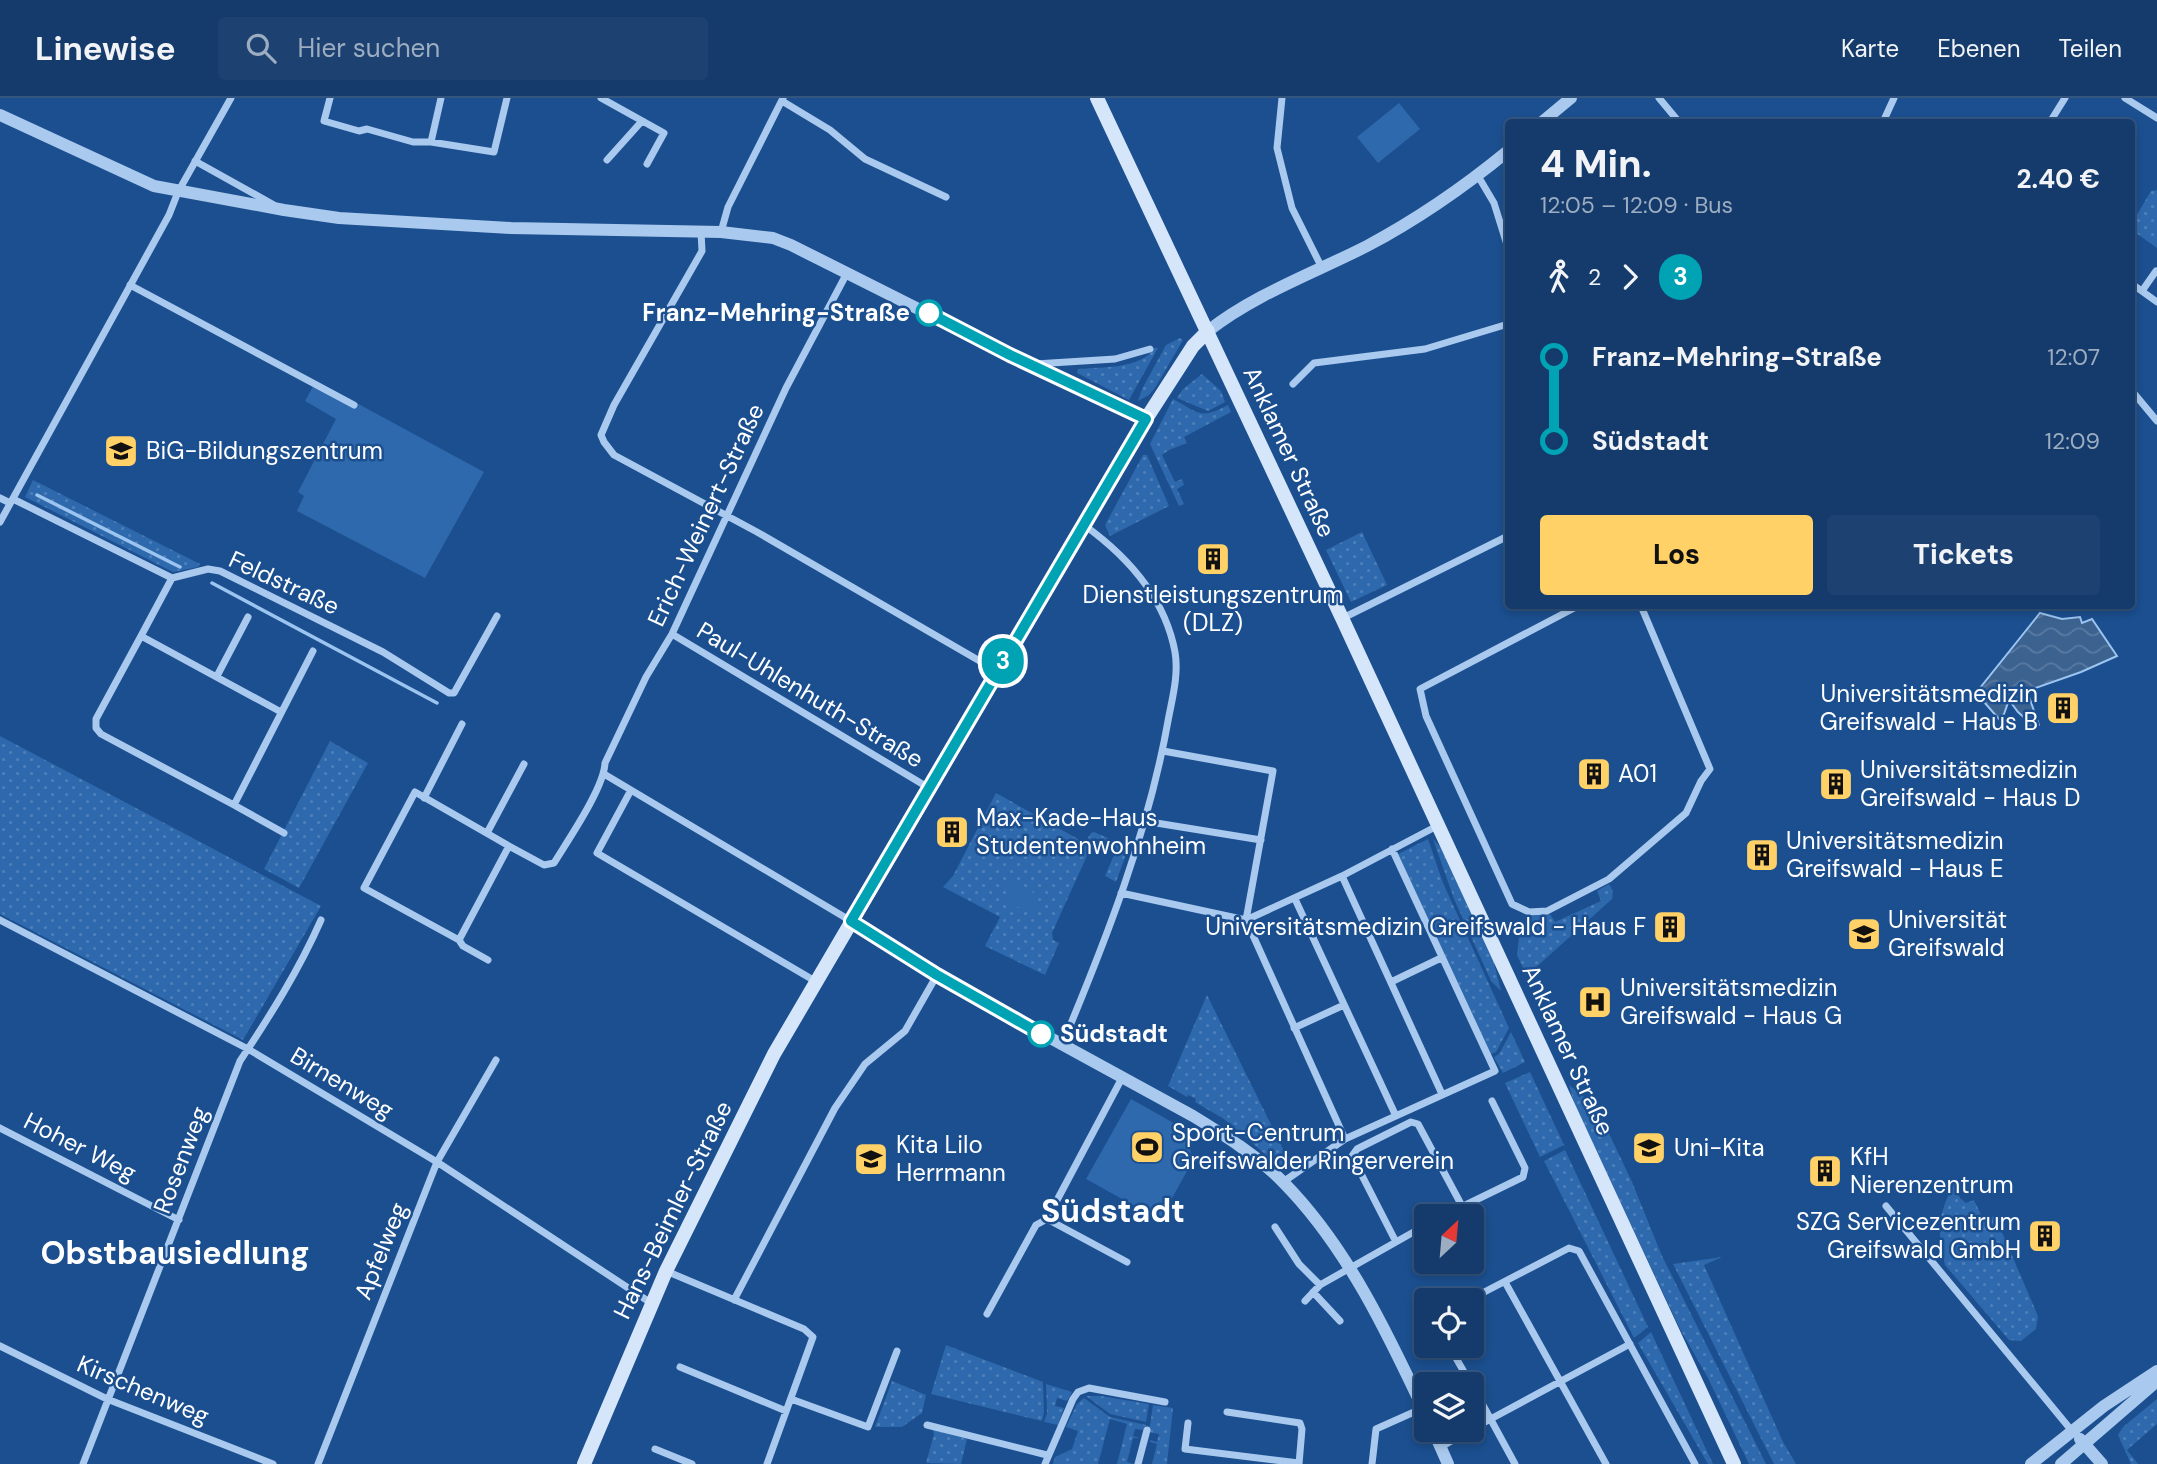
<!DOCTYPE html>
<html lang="de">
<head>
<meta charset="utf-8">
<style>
  :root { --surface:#143b6b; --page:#1d4271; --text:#f1f3f6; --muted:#9dadc1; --line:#33557e; --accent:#ffd166 }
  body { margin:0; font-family:"DM Sans",sans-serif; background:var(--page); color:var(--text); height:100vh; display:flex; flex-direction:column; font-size:26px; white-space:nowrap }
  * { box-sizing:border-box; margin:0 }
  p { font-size:23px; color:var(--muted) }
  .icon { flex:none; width:38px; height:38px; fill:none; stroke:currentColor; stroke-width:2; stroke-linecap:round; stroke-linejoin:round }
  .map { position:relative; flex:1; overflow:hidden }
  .panel { position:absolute; left:1505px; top:21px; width:630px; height:490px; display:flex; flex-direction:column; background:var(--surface); border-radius:7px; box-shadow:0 4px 10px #0003,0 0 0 2px var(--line) }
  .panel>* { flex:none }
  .badge { padding:0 14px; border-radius:23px; font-size:24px; line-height:46px }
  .needle { width:46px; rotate:26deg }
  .buttons { position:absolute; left:1414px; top:1106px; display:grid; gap:14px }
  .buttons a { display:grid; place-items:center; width:70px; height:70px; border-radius:7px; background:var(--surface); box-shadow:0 4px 10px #0003,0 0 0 2px var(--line); font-size:35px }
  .map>.badge { position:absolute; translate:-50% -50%; box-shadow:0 0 0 4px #fff }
  .legs { display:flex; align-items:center; gap:10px; height:77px; padding:0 35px; font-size:23px }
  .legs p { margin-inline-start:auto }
  .head { display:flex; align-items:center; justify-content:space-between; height:119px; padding:0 35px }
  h1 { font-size:38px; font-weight:800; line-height:52px }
  .button { display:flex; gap:14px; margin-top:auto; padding:14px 35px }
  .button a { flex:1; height:80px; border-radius:7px; background:var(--accent); color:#111; font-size:28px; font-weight:800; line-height:80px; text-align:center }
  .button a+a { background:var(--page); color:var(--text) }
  ul { padding:0 35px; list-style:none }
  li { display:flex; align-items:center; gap:24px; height:84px; font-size:26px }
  li i { display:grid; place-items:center; width:10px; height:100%; margin:0 9px; background:currentColor }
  li i::after { content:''; width:18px; height:18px; margin:-9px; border:5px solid; border-radius:50%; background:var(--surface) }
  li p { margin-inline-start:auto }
  li:first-child i { background:linear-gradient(#0000 50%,currentColor 0) }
  li:last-child i { background:linear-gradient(currentColor 50%,#0000 0) }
  header { display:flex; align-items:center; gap:42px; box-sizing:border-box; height:98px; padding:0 35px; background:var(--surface); border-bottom:2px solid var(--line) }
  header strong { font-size:33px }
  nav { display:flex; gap:38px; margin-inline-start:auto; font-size:24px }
  .search { width:490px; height:63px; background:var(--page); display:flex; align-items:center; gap:18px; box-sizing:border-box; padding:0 24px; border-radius:7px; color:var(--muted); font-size:26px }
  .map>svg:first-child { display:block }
</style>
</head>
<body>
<header>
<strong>Linewise</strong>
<div class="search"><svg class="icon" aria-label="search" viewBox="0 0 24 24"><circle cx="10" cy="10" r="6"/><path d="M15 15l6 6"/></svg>Hier suchen</div>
<nav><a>Karte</a><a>Ebenen</a><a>Teilen</a></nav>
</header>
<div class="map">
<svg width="2157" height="1366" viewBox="0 0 2157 1366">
  <defs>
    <pattern id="green-dots" width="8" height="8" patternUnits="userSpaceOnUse" patternTransform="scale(1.75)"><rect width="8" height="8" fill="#2e69ad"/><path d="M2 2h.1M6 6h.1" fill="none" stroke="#4d80b9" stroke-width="1.8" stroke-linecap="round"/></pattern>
    <pattern id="water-waves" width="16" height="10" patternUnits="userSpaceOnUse" patternTransform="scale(1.75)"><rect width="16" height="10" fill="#3c6290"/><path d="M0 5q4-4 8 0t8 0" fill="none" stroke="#597aa1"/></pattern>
  </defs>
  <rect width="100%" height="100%" fill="#1b4f8f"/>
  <path fill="url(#green-dots)" d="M 2157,92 L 2157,150 L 2132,132 L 2132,125 L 2151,93 Z
    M 1180,240 L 1183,242 L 1155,290 L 1149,297 L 1138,303 L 1142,291 L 1166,247 Z
    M 1154,250 L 1158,250 L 1129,302 L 1077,275 L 1078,271 C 1100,269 1143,271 1154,250 Z
    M 1202,276 L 1221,293 L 1225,304 L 1208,313 L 1177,300 L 1183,291 Z
    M 1173,301 C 1199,315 1200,322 1228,307 L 1231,314 L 1184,339 L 1187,345 L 1169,352 L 1162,357 L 1175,384 L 1182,381 L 1184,387 L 1177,391 L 1184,406 L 1179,408 L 1150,346 Z
    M 1143,357 L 1147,357 L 1169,408 L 1110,438 L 1105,427 Z
    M 33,382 L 200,466 L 198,469 L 173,474 L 25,399 Z
    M 1362,434 L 1387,487 L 1351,504 L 1326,452 Z
    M 0,638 L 321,808 L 243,942 L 0,816 Z
    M 330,643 L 368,665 L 299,790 L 264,771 Z
    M 996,695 L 1085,745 L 1091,735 L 1094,734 L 1126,748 L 1128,751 L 1116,784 L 1105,778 L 1117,750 L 1095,740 L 1052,835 L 1053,842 L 1059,845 L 1045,877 L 985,848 L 1000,819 L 943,789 L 953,778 Z
    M 1428,741 L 1443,785 L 1509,930 L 1496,954 L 1491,956 L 1398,756 Z
    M 1433,741 L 1441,750 L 1492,857 L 1501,893 L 1491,883 L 1454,801 Z
    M 1609,786 L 1613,793 L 1612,801 L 1534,871 L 1524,872 L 1517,857 L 1519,839 L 1528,830 L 1532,818 L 1550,816 L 1555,824 L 1601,803 L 1597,793 Z
    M 1207,897 L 1292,1069 L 1285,1073 L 1224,1021 L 1195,1004 L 1196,1001 L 1188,997 L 1187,999 L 1168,988 Z
    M 1511,934 L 1525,964 L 1503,975 L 1494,959 L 1499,956 Z
    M 1530,974 L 1564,1047 L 1540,1059 L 1505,985 Z
    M 1569,987 L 1596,1008 L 1632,1084 L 1662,1158 L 1766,1366 L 1749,1366 L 1708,1280 L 1680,1231 L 1574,1005 Z
    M 1565,1052 L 1648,1229 L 1634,1240 L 1544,1063 Z
    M 1954,1085 L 1960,1100 L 1966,1105 L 1974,1102 L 1983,1121 L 1995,1118 L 2038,1218 L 2036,1231 L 2021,1243 L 2009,1242 L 1945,1167 L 1940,1144 L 1940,1122 L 1945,1105 Z
    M 1722,1159 L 1704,1167 L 1783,1344 L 1796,1366 L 1774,1366 L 1673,1166 Z
    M 1651,1234 L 1713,1366 L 1708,1366 L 1638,1245 Z
    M 946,1247 L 1043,1284 L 1044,1315 L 1042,1323 L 931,1296 Z
    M 892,1283 L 926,1297 L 922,1315 L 902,1329 L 875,1329 Z
    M 1046,1286 L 1072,1294 L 1067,1303 L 1057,1300 L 1055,1308 L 1064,1310 L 1058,1327 L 1044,1324 L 1047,1315 Z
    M 1086,1298 L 1101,1298 L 1149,1306 L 1146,1324 L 1110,1316 Z
    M 1084,1300 L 1110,1319 L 1146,1327 L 1145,1332 L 1135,1331 L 1133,1338 L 1140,1340 L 1133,1340 L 1127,1364 L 1134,1366 L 1117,1366 L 1127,1326 L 1110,1321 L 1098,1366 L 1053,1366 L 1055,1359 L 1072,1351 L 1078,1333 L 1066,1329 L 1077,1306 Z
    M 2157,1301 L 2157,1326 L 2127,1352 L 2138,1366 L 2131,1366 L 2118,1337 L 2123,1329 Z
    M 1153,1307 L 1173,1310 L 1167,1366 L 1152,1366 L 1157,1346 L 1150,1344 L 1150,1342 L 1157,1344 L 1159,1336 L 1149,1334 Z
    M 933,1332 L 967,1341 L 961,1366 L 926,1365 L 934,1336 Z"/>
  <path fill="#2e69ad" d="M 1399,5 L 1420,31 L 1378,65 L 1357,39 Z
    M 316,283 L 484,374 L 425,480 L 297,413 L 304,398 L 298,394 L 336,321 L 305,303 Z
    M 1012,784 L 1040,798 L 1031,816 L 1003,801 Z
    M 1131,1001 L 1188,1033 L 1192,1064 L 1160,1122 L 1086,1081 Z"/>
  <path fill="url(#water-waves)" stroke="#9cc4f0" stroke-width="2" d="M 2040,515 L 2062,521 L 2080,519 L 2082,525 L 2092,521 L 2117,558 L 2081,574 L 2027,593 L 2039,627 L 2033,630 L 2027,627 L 2028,623 L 2018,614 L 2009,602 L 2004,616 L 1999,621 L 1976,595 Z"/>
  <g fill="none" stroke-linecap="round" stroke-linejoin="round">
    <path stroke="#9cc4f0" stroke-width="3.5" d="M 37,397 L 180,469
      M 212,485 L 437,605"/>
    <path stroke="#a9c9ee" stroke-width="7" d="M 330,0 L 324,23 L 359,33 L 367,31 L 413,44 L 431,44 L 494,54 L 507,0
      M 601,0 L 664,35 L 647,66
      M 1282,0 L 1277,50 L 1292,110 L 1322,170
      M 1659,0 L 1679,24
      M 2125,0 L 2157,20
      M 782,3 L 830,32 L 865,61 L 946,99
      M 1883,24 L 1894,0
      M 2050,24 L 2065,0
      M 431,44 L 441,0
      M 607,62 L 642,23
      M 195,63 L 274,107
      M 1478,78 L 1494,105 L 1508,150
      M 701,134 L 702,153 L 614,307 L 601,337 L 604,344 L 614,357 L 757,434 L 997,573
      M 721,134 L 728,109 L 783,0
      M 2132,186 L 2157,204
      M 130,187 L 354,307
      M 2142,193 L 2156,173
      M 1035,266 L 1115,261 L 1150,251
      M 1293,286 L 1314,265 L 1425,251 L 1508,226
      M 2132,293 L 2157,323
      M 0,400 L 10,405
      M 13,401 L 172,480 L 208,471 L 220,473 L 383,554 L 449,595 L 454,595 L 497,518
      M 0,424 L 169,117 L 178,94 L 231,0
      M 1578,508 L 1420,591 L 1426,618 L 1512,806 L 1529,814 L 1547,813 L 1609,781 L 1686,715 L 1701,683 L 1710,671 L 1641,508
      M 1343,520 L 1508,438
      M 672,536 L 929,690
      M 141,538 L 172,480
      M 217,578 L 248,519
      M 1163,653 L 1273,673 L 1246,822
      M 604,676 L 851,823
      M 631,692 L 597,755 L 815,883
      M 424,700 L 462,626
      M 234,707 L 101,636 L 96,630 L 96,621 L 141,538 L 281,614
      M 1144,723 L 1261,742
      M 284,735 L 234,707 L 313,553
      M 487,735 L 524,666
      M 1342,778 L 1442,996
      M 1121,795 L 1246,822
      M 1295,801 L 1395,1016
      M 0,822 L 248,951 L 437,1064 L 651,1205
      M 1246,822 L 1345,1041
      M 1246,822 L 1342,778 L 1437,728
      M 459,842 L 509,748 L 544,767 L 554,765 C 568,742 604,690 605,665 L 646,579 L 672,536 L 786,290 L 847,175
      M 488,862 L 463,848 L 459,842 L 364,790 L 415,694 L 509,748
      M 1391,884 L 1441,860
      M 1294,930 L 1344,907
      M 1062,947 C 1106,842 1148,735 1168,623 C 1172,601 1179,577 1175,554 C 1165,500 1127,458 1084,427
      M 0,1030 L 179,1122
      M 1283,1084 L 1345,1041 L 1495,973 L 1392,751
      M 1886,1108 L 2072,1333
      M 1443,1118 L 1523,1079 L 1525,1070 L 1492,1003
      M 1047,1121 L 1127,1164
      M 1275,1129 L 1299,1166 L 1320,1187
      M 1396,1144 L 1352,1058 L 1357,1051 L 1411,1024 L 1418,1026 L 1462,1108
      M 666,1173 L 804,1231 L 813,1239 L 767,1366
      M 1505,1184 L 1606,1366
      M 1313,1194 L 1340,1223
      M 734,1202 L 835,1010 L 865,966 L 905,933 L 937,877
      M 1469,1202 L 1569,1150 L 1579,1153 L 1695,1366
      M 1305,1203 L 1320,1187 L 1426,1127
      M 987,1216 L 1036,1127 L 1047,1121 L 1122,980
      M 0,1248 L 107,1301 L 273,1366
      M 1449,1248 L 1471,1286
      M 680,1269 L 786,1313
      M 1472,1287 L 1515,1366
      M 791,1301 L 868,1329 L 897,1253
      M 1227,1314 L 1300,1325 L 1302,1331 L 1299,1366
      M 1188,1325 L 1185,1351 L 1299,1365
      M 927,1327 L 1047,1357
      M 1472,1331 L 1630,1246
      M 1441,1349 L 1470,1332
      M 655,1351 L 692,1366
      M 83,1366 L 240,963 C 270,918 299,872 321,822
      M 318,1366 L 437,1064 L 496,962
      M 1045,1366 L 1073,1301 L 1078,1294 L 1089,1290 L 1165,1304
      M 1138,1366 L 1147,1332
      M 1372,1366 L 1376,1331 L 1423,1310"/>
    <path stroke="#a9c9ee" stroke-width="12" d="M 0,17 L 154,88 L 284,112 L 339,120 L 511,130 L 721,134 L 773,140 L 791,147 L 1010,257 L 1146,321
      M 1542,24 L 1571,0
      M 1208,233 C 1255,196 1314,175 1367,148 C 1418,121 1464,89 1508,53
      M 851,823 L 957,889 L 1193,1018 C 1224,1037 1258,1058 1284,1085 C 1347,1149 1388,1236 1426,1317
      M 1433,1332 L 1448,1366
      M 2080,1341 L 2102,1366
      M 2031,1366 L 2104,1308 L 2157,1273
      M 2061,1366 L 2157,1283"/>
    <path stroke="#d6e6fa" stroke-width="14" d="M 1097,0 L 1342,520 L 1734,1366
      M 584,1366 L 666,1173 L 774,956 L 1146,321 L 1193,248 L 1208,233"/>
  </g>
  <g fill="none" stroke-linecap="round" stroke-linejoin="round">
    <g stroke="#fff" stroke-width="16">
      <path id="line-1" d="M 929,215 L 1010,257 L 1146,321 L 851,823 L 937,877 L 1041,936"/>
    </g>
    <use href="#line-1" stroke="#00a3b4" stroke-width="10"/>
  </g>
  <defs>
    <g id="school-square" transform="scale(1.75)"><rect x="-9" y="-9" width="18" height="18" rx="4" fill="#ffd166" stroke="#1b4f8f"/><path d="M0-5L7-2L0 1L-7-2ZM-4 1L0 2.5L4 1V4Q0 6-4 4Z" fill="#111"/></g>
    <g id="building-square" transform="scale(1.75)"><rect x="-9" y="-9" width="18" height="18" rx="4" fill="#ffd166" stroke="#1b4f8f"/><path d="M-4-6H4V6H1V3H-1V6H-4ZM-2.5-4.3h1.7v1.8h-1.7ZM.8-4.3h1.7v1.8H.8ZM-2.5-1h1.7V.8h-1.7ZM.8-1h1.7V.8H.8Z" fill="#111"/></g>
    <g id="university-square" transform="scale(1.75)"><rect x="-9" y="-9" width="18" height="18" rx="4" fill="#ffd166" stroke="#1b4f8f"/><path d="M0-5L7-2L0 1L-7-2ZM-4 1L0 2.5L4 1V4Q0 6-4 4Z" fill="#111"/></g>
    <g id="hospital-square" transform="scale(1.75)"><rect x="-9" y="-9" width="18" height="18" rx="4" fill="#ffd166" stroke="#1b4f8f"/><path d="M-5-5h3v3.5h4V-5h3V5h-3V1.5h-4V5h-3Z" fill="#111"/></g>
    <g id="stadium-square" transform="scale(1.75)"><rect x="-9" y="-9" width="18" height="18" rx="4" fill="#ffd166" stroke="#1b4f8f"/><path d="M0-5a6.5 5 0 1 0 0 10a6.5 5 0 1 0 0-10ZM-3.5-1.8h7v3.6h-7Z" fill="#111"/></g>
  </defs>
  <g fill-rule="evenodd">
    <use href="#school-square" x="121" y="353"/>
    <use href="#building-square" x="1213" y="461"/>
    <use href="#building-square" x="2063" y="610"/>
    <use href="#building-square" x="1594" y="676"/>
    <use href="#building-square" x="1836" y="686"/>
    <use href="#building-square" x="952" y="734"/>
    <use href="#building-square" x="1762" y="757"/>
    <use href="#building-square" x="1670" y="829"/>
    <use href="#university-square" x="1864" y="836"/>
    <use href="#hospital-square" x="1595" y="904"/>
    <use href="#stadium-square" x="1147" y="1049"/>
    <use href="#school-square" x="1649" y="1050"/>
    <use href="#school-square" x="871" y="1061"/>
    <use href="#building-square" x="1825" y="1073"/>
    <use href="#building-square" x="2045" y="1138"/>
  </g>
  <g fill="#fff" stroke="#00a3b4" stroke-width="3.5">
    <circle cx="929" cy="215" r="12"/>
    <circle cx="1041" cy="936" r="12"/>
  </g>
  <g text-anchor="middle" stroke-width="5" stroke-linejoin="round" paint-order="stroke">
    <g font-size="24" font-weight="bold" fill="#fff" stroke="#1b4f8f" text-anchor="end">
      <text x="910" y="223">Franz-Mehring-Straße</text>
      <text x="1060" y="944" text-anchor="start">Südstadt</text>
    </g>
    <g font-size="24" fill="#fff" stroke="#1b4f8f" text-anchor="start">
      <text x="146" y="361">BiG-Bildungszentrum</text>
      <text x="1213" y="505" text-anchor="middle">Dienstleistungszentrum<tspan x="1213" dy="28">(DLZ)</tspan></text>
      <text x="2038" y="604" text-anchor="end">Universitätsmedizin<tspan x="2038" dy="28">Greifswald - Haus B</tspan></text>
      <text x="1860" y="680">Universitätsmedizin<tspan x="1860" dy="28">Greifswald - Haus D</tspan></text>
      <text x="1618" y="684">A01</text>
      <text x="976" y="728">Max-Kade-Haus<tspan x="976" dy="28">Studentenwohnheim</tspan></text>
      <text x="1786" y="751">Universitätsmedizin<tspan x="1786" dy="28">Greifswald - Haus E</tspan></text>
      <text x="1888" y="830">Universität<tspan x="1888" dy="28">Greifswald</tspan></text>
      <text x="1646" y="837" text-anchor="end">Universitätsmedizin Greifswald - Haus F</text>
      <text x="1620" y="898">Universitätsmedizin<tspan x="1620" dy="28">Greifswald - Haus G</tspan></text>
      <text x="1172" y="1043">Sport-Centrum<tspan x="1172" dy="28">Greifswalder Ringerverein</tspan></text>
      <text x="896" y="1055">Kita Lilo<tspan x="896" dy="28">Herrmann</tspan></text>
      <text x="1674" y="1058">Uni-Kita</text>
      <text x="1850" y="1067">KfH<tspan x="1850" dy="28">Nierenzentrum</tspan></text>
      <text x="2021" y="1132" text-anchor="end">SZG Servicezentrum<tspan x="2021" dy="28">Greifswald GmbH</tspan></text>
    </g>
    <g font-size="24" fill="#fff" stroke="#1b4f8f">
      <text transform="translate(1289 354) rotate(65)" y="8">Anklamer Straße</text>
      <text transform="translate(706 417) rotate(-65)" y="8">Erich-Weinert-Straße</text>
      <text transform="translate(284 485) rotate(25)" y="8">Feldstraße</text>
      <text transform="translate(810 597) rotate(31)" y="8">Paul-Uhlenhuth-Straße</text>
      <text transform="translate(1568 952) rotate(65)" y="8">Anklamer Straße</text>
      <text transform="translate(342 985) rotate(31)" y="8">Birnenweg</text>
      <text transform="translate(80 1049) rotate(27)" y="8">Hoher Weg</text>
      <text transform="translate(181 1062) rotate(-69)" y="8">Rosenweg</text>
      <text transform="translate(673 1112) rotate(-64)" y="8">Hans-Beimler-Straße</text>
      <text transform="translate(381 1153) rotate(-68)" y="8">Apfelweg</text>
      <text transform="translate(143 1292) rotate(23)" y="8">Kirschenweg</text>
    </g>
    <g font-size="32" font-weight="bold" fill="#fff" stroke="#1b4f8f">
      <text x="1113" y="1124">Südstadt</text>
      <text x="175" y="1166">Obstbausiedlung</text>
    </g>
  </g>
</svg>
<div class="buttons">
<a><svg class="needle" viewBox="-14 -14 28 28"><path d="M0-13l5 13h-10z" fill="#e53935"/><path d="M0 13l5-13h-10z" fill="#9dadc1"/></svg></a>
<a><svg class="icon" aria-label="locate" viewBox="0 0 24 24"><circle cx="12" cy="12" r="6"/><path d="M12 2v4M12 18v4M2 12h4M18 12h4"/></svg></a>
<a><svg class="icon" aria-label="layers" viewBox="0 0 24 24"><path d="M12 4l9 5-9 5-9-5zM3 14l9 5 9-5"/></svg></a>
</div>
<b class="badge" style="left:1003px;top:563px;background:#00a3b4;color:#fff">3</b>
<section class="panel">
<div class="head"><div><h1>4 Min.</h1><p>12:05 – 12:09 · Bus</p></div><b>2.40 €</b></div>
<div class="legs"><svg class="icon" aria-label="walk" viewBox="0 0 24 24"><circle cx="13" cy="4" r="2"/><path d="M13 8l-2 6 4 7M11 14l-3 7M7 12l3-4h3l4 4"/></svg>2<svg class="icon" aria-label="forward" viewBox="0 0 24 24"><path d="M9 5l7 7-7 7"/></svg><b class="badge" style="background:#00a3b4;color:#fff">3</b></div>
<ul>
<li><i style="color:#00a3b4"></i><b>Franz-Mehring-Straße</b><p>12:07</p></li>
<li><i style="color:#00a3b4"></i><b>Südstadt</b><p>12:09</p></li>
</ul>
<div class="button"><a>Los</a><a>Tickets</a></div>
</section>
</div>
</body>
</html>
